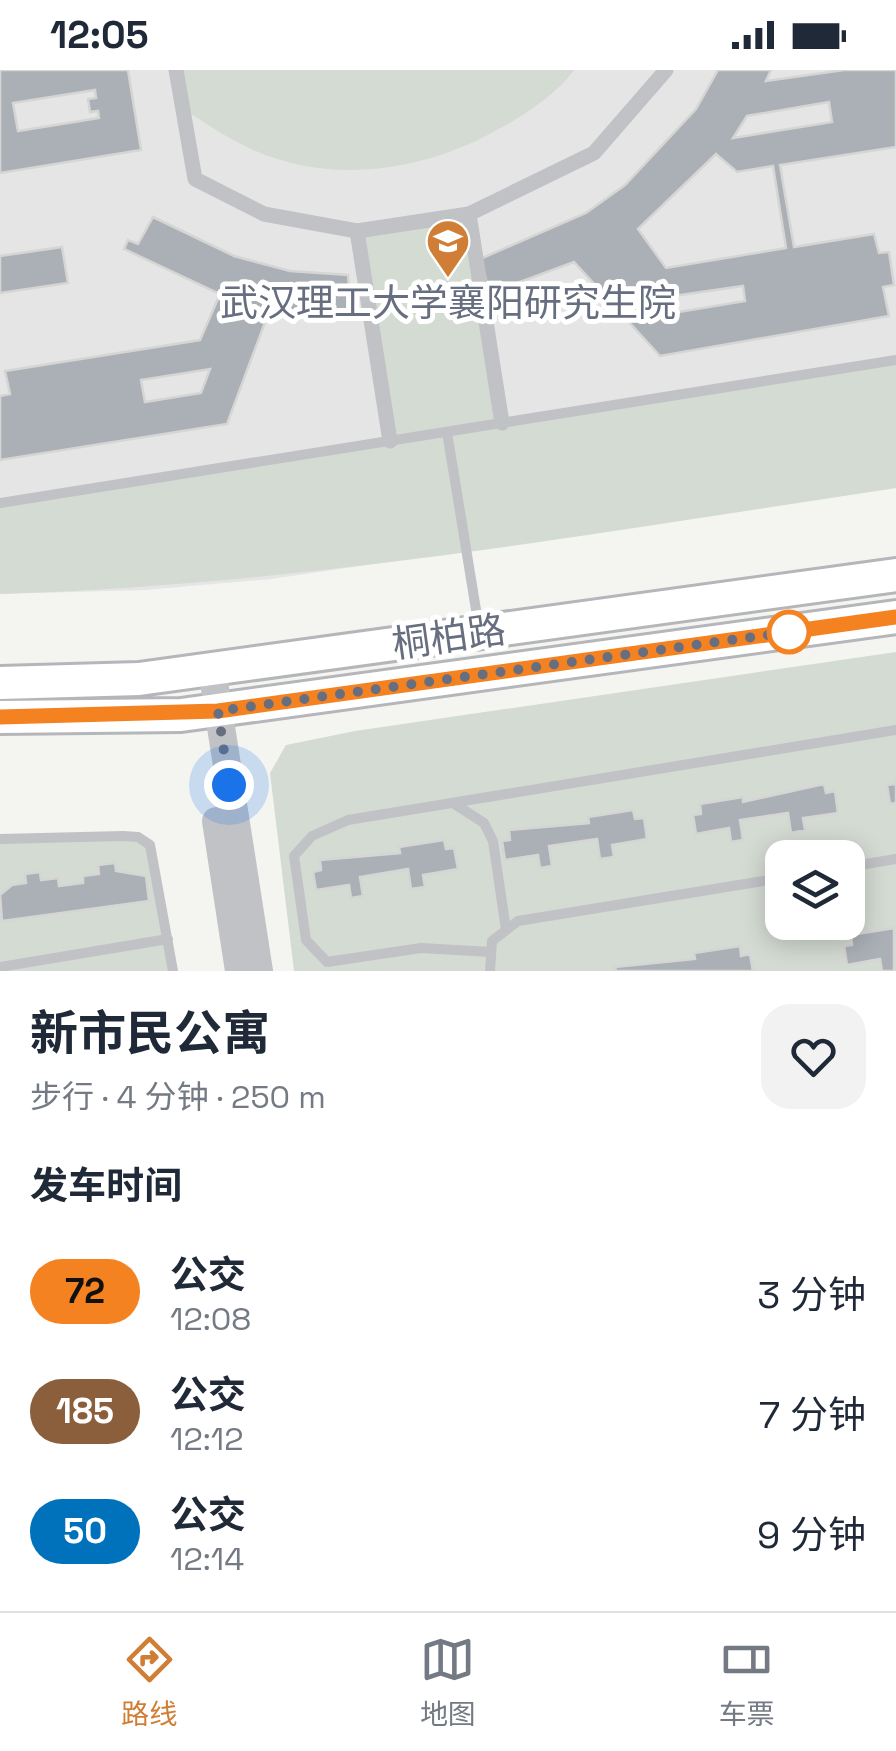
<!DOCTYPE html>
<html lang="zh">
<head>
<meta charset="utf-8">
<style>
  :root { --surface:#fff; --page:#f2f2f3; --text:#1f2937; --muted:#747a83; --line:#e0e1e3; --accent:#d07e35 }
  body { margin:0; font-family:"Space Grotesk","Noto Sans SC",sans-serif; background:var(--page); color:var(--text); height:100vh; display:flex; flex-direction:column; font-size:38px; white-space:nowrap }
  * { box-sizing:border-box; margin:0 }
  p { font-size:32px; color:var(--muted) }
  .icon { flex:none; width:55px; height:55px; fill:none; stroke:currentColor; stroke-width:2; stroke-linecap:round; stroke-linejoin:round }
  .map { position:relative; height:901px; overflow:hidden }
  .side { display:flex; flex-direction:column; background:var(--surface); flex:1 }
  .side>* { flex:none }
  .badge { padding:0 20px; border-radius:32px; font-size:35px; line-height:65px }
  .buttons { position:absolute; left:765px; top:770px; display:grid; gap:20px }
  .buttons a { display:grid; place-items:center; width:100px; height:100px; border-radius:20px; background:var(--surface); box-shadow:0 5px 25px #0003; font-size:50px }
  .you { position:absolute; width:50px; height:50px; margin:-25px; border:8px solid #fff; border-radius:50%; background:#1a73e8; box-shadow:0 0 0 15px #1a73e833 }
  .map>.badge { position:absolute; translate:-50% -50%; box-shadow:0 0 0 5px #fff }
  h2 { padding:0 30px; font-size:38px; line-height:90px }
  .round { display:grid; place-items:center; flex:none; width:105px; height:105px; border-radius:30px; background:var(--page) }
  .head { display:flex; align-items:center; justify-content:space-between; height:170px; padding:0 30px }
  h1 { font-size:48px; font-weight:700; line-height:75px }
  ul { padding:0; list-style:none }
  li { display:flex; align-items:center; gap:30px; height:120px; padding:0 30px }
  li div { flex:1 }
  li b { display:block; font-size:38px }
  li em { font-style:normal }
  li .badge { min-width:110px; font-weight:700; text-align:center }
  .status { display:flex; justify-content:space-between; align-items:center; height:70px; padding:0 50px; background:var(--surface); direction:ltr }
  .status svg { height:28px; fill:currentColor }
  .tabs { display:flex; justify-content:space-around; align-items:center; height:140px; border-top:2px solid var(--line); background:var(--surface); font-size:28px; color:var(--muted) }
  .tabs a { display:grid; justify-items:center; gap:5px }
  .tabs .selected { color:var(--accent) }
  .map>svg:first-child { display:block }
</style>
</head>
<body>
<div class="status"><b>12:05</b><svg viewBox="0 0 49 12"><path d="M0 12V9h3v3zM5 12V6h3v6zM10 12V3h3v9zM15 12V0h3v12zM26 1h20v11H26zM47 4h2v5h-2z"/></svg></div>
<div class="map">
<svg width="896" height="901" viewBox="0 0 896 901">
  <rect width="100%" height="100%" fill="#f4f5f1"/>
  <path fill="#e5e5e5" d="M 0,0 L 896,0 L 896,418 L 271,509 L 145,520 L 0,524 Z"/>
  <path fill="#d4dbd3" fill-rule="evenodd" d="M 176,0 L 574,0 C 556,25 522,47 495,61 C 420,103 323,116 243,75 C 222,65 203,51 183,39 Z
    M 469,144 L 503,353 L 896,290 L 896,418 C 598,463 302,515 0,524 L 0,433 L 390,371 L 357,161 Z
    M 896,582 L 896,901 L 294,901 L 270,703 L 286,675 L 355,661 ZM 782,788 L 848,788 L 848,852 L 782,852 Z
    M 123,766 L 150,775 L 173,901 L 0,901 L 0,769 Z"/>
  <path fill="#abafb6" stroke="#d5d6d4" stroke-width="2.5" fill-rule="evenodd" d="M 0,0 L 128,0 L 141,80 L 0,103 ZM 95,20 L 96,28 L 88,29 L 90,42 L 98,41 L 99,48 L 18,61 L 13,33 Z
    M 718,0 L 771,0 L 766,11 L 844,0 L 896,0 L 896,77 L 780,95 L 794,177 L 874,164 L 879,183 L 889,182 L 894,215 L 883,217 L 889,246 L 660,286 L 574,192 L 490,223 L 480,189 L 586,143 L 625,115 L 696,39 ZM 829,32 L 832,52 L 733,68 L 747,46 ZM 716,84 L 737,102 L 773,96 L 786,178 L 666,198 L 638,159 ZM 743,216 L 745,231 L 673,243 L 660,228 Z
    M 153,147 L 234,186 L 290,201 L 348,205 L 351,243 L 270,239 L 227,354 L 0,390 L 0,326 L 10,324 L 5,301 L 200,270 L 220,224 L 124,179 L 128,170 L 138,174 ZM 210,299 L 201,323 L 145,332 L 141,310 Z
    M 62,177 L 68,213 L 0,223 L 0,186 Z
    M 896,703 L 896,733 L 890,734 L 887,715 L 895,714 Z
    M 824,714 L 826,723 L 835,721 L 838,743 L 803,748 L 805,760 L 791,763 L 788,743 L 740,750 L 743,770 L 731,772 L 729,758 L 696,764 L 693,745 L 701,744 L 700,734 L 743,727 L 743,732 Z
    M 633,740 L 635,749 L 644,748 L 647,769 L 612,775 L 614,787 L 600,789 L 597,769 L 549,776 L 552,796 L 540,798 L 538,785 L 505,790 L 502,771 L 510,770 L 509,760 L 589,753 L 588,747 Z
    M 444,770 L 446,779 L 454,778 L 458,799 L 423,805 L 425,817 L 411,819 L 408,799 L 360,807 L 363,826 L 351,828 L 349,815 L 316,820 L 313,802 L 321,800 L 320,790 L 400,783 L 399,777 Z
    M 115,793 L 116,801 L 146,806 L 149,831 L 2,851 L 0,825 L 12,815 L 26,813 L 25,804 L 40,802 L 41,810 L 58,808 L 59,816 L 83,813 L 83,806 L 99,804 L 98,795 Z
    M 894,858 L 894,901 L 882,901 L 880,889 L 847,895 L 844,876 L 852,875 L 851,865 Z
    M 740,876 L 741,886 L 750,884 L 753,901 L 616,901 L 615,897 L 695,889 L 694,883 Z"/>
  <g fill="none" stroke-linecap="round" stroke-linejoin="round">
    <g stroke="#b4b6ba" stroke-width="38">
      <path id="primary" d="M 0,613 L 139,609 L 896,505
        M 0,647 L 181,645 L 896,547"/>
    </g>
    <path stroke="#c1c2c6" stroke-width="10" d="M 447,362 L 479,558
      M 0,433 L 896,290
      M 453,733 L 484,753 L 493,771 L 506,860
      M 0,769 L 123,766 L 138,767 L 150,775 L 173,901
      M 848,797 L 896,789
      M 491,882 L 421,878 L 327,892 L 306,870 L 294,786 L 312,766 L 348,750 L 896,660
      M 0,897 L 168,869
      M 490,901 L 492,871 L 518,851 L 782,808"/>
    <path stroke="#c1c2c6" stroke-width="15" d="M 176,0 L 195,109 L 264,144 L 357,161 L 469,144 L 594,83 L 666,0
      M 469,144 L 502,353
      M 357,161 L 390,371"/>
    <path stroke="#c1c2c6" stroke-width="28" d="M 212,599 L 259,901
      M 216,751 L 239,901"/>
    <use href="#primary" stroke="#fff" stroke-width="32"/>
  </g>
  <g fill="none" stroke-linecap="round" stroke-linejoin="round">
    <g stroke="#fff" stroke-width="22">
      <path id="line" d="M 0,647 L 218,641 L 896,547"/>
    </g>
    <use href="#line" stroke="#f58220" stroke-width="15"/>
    <path stroke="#676e7f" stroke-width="10" stroke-dasharray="0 18" d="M 229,715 L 218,641 L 789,562"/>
  </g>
  <defs>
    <g id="university-pin" transform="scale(2.25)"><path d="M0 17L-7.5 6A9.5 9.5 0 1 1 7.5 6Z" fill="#d07e35" stroke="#fff"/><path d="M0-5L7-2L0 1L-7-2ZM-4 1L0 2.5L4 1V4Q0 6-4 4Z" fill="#fff"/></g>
  </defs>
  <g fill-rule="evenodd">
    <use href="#university-pin" x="448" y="171"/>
  </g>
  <circle fill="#fff" stroke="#f58220" stroke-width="5" cx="789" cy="562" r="20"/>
  <g text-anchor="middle" stroke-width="10" stroke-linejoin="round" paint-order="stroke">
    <g font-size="38" fill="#676e7f" stroke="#fff">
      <text x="448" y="246">武汉理工大学襄阳研究生院</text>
    </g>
    <g font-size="38" fill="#676e7f" stroke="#fff">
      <text transform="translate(449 567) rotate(-8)" y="13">桐柏路</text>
    </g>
  </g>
</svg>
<div class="buttons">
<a><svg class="icon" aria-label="layers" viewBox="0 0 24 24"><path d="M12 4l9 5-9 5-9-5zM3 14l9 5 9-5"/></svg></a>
</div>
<div class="you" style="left:229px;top:715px"></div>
</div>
<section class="side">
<div class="head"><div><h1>新市民公寓</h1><p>步行 · 4 分钟 · 250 m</p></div><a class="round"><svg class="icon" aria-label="heart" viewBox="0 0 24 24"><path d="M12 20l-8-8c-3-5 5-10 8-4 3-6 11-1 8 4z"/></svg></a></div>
<h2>发车时间</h2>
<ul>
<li><span class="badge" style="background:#f58220;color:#111">72</span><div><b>公交</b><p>12:08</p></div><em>3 分钟</em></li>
<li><span class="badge" style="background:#8b5e3c;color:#fff">185</span><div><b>公交</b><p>12:12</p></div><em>7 分钟</em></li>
<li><span class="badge" style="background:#0072bc;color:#fff">50</span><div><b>公交</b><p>12:14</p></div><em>9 分钟</em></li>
</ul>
</section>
<nav class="tabs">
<a class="selected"><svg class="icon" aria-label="directions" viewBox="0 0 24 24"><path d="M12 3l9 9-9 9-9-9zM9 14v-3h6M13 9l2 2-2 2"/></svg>路线</a>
<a><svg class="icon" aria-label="map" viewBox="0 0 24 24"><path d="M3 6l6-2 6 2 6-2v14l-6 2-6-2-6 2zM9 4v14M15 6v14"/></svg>地图</a>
<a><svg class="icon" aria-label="tickets" viewBox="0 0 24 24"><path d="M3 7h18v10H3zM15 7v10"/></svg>车票</a>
</nav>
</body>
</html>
